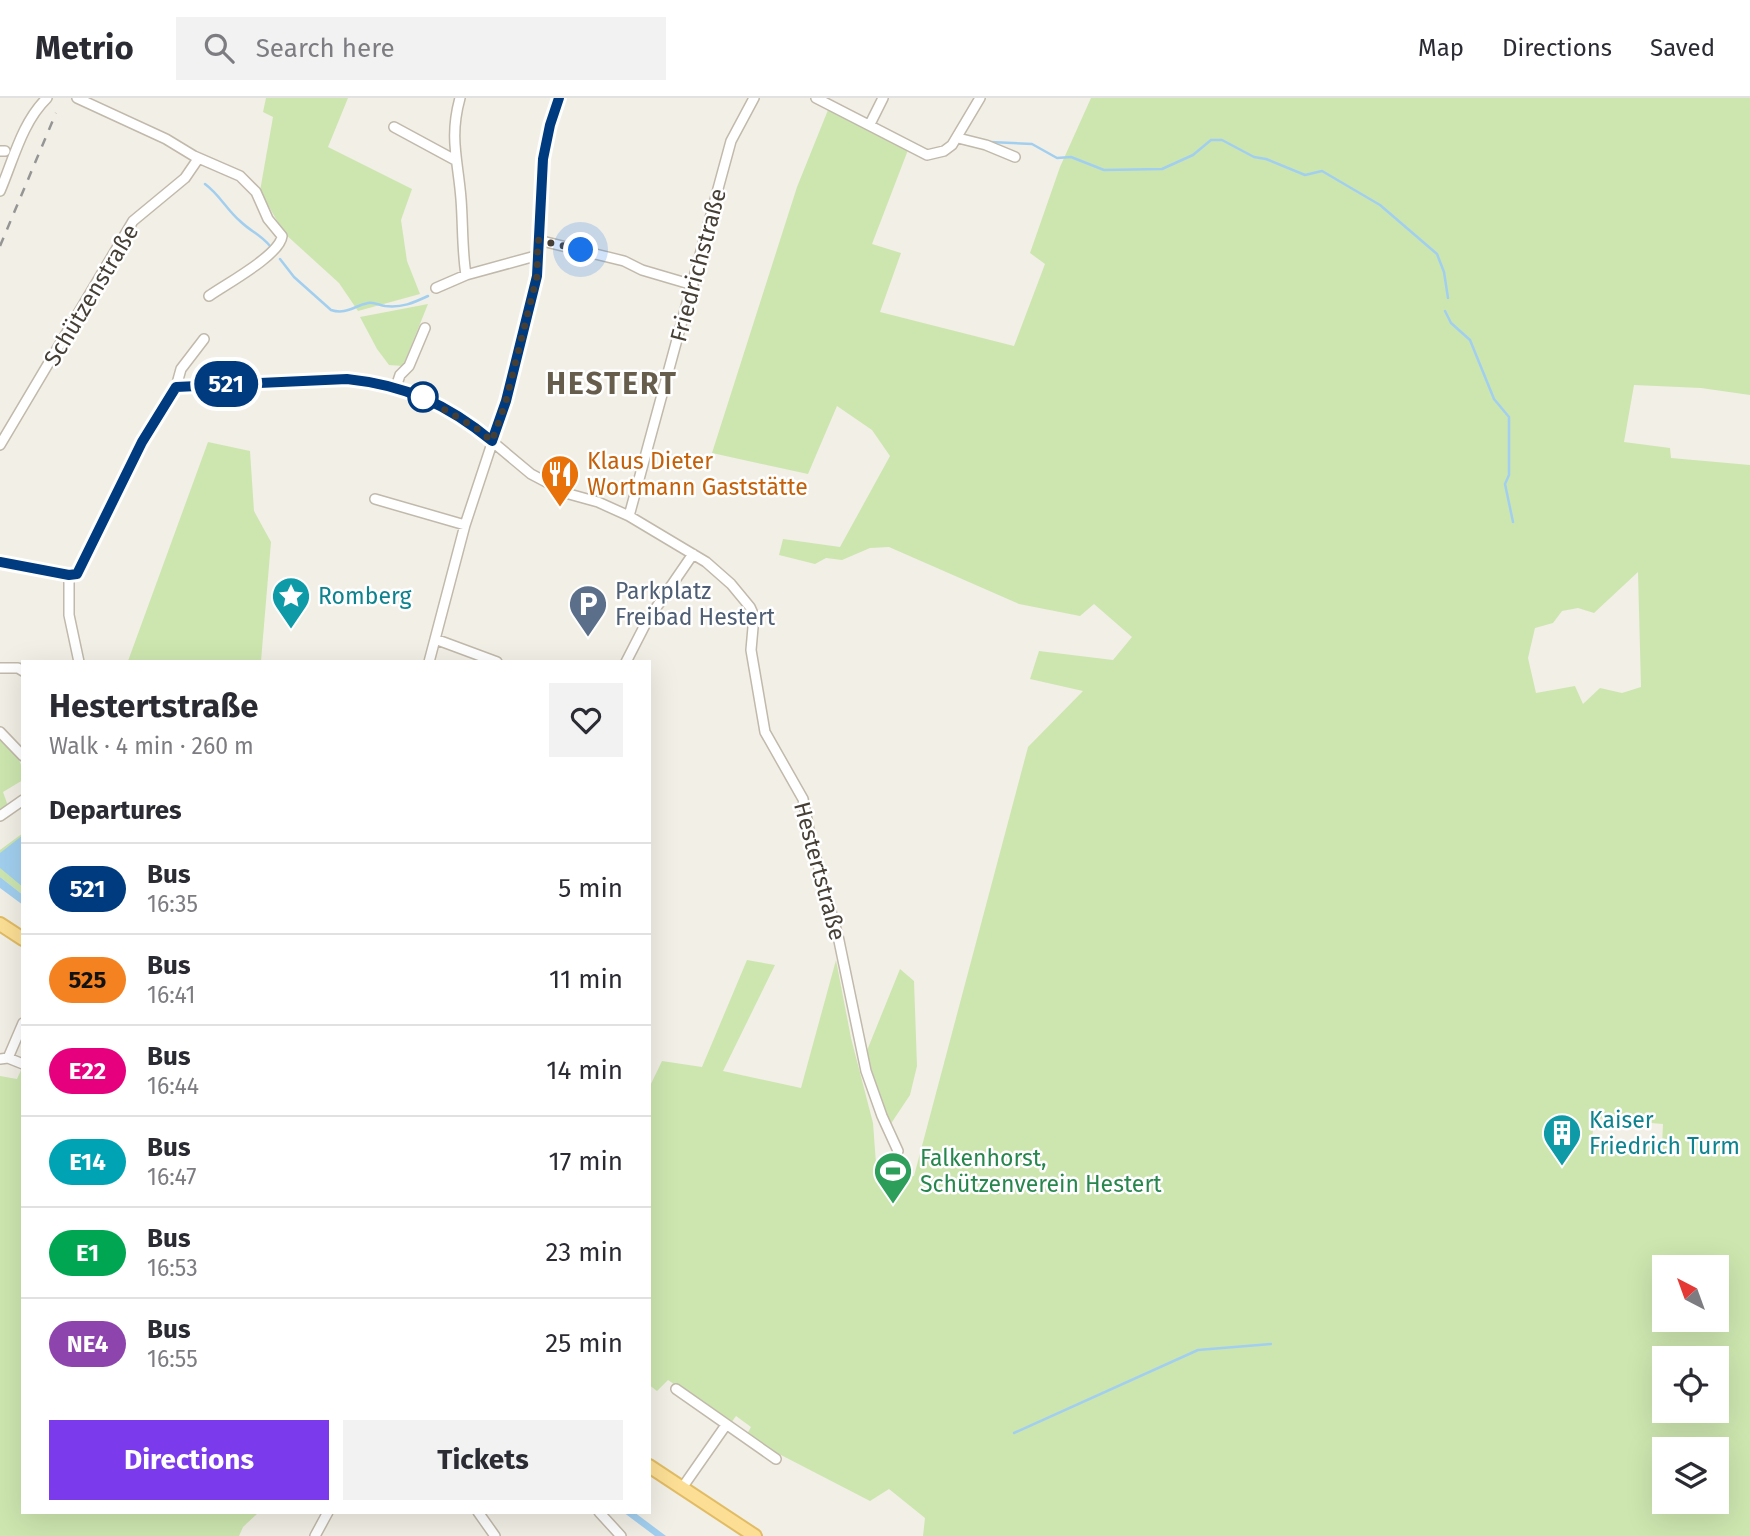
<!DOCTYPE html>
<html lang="en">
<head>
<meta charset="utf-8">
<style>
  :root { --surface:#fff; --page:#f2f2f3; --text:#2b2b33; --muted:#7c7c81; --line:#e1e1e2; --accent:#7c3aed }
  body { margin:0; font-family:"Fira Sans",sans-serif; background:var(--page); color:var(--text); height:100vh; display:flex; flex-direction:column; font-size:26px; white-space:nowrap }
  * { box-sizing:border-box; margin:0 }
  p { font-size:23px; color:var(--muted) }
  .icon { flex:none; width:38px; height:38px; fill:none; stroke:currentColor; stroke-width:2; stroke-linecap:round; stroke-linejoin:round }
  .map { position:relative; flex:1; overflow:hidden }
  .drawer { position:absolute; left:21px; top:562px; width:630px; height:854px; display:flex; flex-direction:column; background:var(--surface); border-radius:0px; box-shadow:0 7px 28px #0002 }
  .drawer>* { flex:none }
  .badge { padding:0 14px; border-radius:23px; font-size:24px; line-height:46px }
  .needle { width:46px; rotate:319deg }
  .tools { position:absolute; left:1652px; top:1157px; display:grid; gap:14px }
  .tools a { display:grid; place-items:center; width:77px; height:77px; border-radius:0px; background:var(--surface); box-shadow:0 7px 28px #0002; font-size:35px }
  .you { position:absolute; width:35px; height:35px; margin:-18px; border:5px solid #fff; border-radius:50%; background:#1a73e8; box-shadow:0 0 0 10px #1a73e833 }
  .map>.badge { position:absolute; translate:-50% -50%; box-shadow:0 0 0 4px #fff }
  h2 { padding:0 28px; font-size:26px; line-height:63px }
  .round { display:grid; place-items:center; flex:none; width:74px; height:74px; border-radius:0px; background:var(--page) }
  .summary { display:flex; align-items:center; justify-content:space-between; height:119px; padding:0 28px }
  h1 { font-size:33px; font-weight:700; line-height:52px }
  .button { display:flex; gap:14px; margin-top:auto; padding:14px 28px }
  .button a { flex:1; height:80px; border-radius:0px; background:var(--accent); color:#fff; font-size:28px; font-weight:700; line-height:80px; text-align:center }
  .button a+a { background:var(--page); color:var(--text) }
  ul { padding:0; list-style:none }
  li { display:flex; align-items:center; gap:21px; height:91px; padding:0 28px; border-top:2px solid var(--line) }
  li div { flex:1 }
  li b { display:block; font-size:26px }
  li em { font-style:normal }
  li .badge { min-width:77px; font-weight:700; text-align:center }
  header { display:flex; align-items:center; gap:42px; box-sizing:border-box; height:98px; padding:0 35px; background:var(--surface); border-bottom:2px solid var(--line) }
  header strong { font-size:33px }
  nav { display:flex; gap:38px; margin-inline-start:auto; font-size:24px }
  .search { width:490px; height:63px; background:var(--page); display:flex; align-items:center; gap:18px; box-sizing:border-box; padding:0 24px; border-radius:0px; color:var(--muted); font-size:26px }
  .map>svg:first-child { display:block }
</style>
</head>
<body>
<header>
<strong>Metrio</strong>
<div class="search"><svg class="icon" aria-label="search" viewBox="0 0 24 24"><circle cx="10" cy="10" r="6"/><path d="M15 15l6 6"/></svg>Search here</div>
<nav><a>Map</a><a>Directions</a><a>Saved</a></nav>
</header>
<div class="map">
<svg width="1750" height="1438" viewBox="0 0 1750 1438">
  <rect width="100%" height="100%" fill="#f2efe6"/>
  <path fill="#cde6af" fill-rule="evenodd" d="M 266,0 L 348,0 L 328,49 L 412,91 L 401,122 L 407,163 L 420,196 L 358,213 L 339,185 L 284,135 L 260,93 L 273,19 L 263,14 Z
    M 1091,0 L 1750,0 L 1750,297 L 1701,290 L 1634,287 L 1624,344 L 1670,350 L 1671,360 L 1750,367 L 1750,1438 L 923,1438 L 925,1420 L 889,1391 L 870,1403 L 781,1357 L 779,1359 L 747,1336 L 751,1329 L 736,1318 L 731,1325 L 668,1282 L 657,1293 L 649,1287 L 649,990 L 662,963 L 702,969 L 747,862 L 775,867 L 723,973 L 801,990 L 836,862 L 851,940 L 873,1025 L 877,1079 L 914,1078 L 1028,649 L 1083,593 L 1030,581 L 1039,553 L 1113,562 L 1132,539 L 1094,506 L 1080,518 L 1019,506 L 889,449 L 870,450 L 842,462 L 826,460 L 815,466 L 779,457 L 783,441 L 840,449 L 890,358 L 872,332 L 837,308 L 808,376 L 712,355 L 797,89 L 828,12 L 908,52 L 872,146 L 901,155 L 880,214 L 1014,248 L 1045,166 L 1030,155 L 1060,69 ZM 1638,474 L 1641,589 L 1622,595 L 1600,590 L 1583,606 L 1575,588 L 1536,595 L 1528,560 L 1535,530 L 1553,525 L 1562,513 L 1578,510 L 1594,515 ZM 1594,1020 L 1663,1026 L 1662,1048 L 1592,1043 ZM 1664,1169 L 1717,1169 L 1717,1222 L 1664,1222 ZM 1664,1260 L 1717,1260 L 1717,1312 L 1664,1312 ZM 1664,1351 L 1717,1351 L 1717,1404 L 1664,1404 Z
    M 428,206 L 403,268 L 389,267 L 377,251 L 360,219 Z
    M 208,344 L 250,353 L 254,413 L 271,444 L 261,563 L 128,563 Z
    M 0,638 C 14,652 23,661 23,682 L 3,694 L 8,708 L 0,715 Z
    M 23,735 L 23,797 L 0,779 L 0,752 Z
    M 900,871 L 914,883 L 917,968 L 910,997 L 890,1027 L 866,955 Z
    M 21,972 L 23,1414 L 259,1414 L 243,1429 L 239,1438 L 0,1438 L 0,978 L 17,981 Z"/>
  <path fill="#a2cfef" d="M 23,737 L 23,789 L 0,770 L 0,755 Z
    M 0,779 L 23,797 L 23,807 L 0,790 Z
    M 623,1414 L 634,1414 L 666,1438 L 655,1438 Z"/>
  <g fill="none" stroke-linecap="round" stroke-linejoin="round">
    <path stroke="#a2cfef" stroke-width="2.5" d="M 990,44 L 1032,46 L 1057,60 L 1071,59 L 1104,72 L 1162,71 L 1193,57 L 1211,42 L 1222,42 L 1254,59 L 1266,61 L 1305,77 L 1322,73 L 1380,107 L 1437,156 L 1444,174 L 1448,200
      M 205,86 C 219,96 227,112 240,123 C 250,133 260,136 270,148
      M 280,161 L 294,179 L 331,212 C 346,217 354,208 368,205 C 374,204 379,207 385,208 C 402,210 413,205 428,198
      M 1445,213 L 1451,225 L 1470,242 L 1494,301 L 1509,319 L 1509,377 L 1505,386 L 1513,424
      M 1014,1335 L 1198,1252 L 1271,1246"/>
    <g stroke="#c1b9ab" stroke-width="12">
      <path id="minor" d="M 77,0 L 166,41 L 194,58 L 240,78 L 256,94 L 268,121 L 282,138 C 280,157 226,186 209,198
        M 460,0 C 449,40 458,62 461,101 C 463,127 462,152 466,177
        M 816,0 L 927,57 L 944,53 L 952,47 L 980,0
        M 870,26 L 883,0
        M 394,29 L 455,62
        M 958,40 L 986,47 L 1015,59
        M 0,53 L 5,53
        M 0,93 C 13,63 22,24 47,0
        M 538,142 L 624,163 L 642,172 L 693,187
        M 436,190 L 466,177 L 539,157
        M 176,289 L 181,271 L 204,241
        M 396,289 L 400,277 L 409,268 L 425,230
        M 0,347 L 133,123 L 185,80 L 198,61
        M 375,401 L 465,427
        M 629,418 L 731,43 L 754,0
        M 0,464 L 69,477 L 77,476 L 142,344 L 176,289 L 347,281 L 373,284 L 410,293 L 438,306 L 476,330 L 531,376 L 569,396 L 598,404 L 629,418 L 706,464 L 731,486 L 750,509 L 754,518 L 751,552 L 765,634 L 803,701 L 811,742 L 838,838 L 866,973 L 882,1018 L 898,1053
        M 69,477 L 69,517 L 79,564
        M 435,541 L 497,564
        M 429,564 L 465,427 L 506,303 L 537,178 L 543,61 L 550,27 L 559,0
        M 626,564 L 647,523 L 693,456
        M 0,570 L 18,570 L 23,573
        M 0,634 L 23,658
        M 0,718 L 23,702
        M 8,960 L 23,925
        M 0,961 L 8,960 L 23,966
        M 676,1291 L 776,1361
        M 682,1390 L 726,1327
        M 478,1414 L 495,1438
        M 599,1414 L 621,1438
        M 315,1438 L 328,1414"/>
    </g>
    <g stroke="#e1bc65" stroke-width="16">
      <path id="major" d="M 0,826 L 23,841
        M 649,1368 L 755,1438"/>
    </g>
    <use href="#minor" stroke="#fff" stroke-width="9"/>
    <use href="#major" stroke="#fcdf95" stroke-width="12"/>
    <path stroke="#959595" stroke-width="2.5" stroke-dasharray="9 9" stroke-linecap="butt" d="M 0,148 L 56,15"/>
  </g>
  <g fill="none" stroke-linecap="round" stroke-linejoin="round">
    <g stroke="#fff" stroke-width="16">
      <path id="line" d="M 0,464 L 69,477 L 77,476 L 142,344 L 176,289 L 347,281 C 405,287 447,306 492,343 L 506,303 L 537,178 L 543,61 L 550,27 L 559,0"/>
    </g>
    <use href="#line" stroke="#003b80" stroke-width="10"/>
    <path stroke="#453f35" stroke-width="7" stroke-dasharray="0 12.6" d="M 423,299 L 476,330 L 492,343 L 506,303 L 537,178 L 538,142 L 581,152"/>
  </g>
  <defs>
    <g id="restaurant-pin" transform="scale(2.0125)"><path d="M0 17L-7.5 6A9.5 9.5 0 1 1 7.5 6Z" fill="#e8710a" stroke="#fff"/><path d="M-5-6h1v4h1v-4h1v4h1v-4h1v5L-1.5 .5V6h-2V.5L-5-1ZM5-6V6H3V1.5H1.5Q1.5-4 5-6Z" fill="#fff"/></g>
    <g id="sight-pin" transform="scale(2.0125)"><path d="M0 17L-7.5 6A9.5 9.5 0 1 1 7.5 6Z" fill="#0f9aa8" stroke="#fff"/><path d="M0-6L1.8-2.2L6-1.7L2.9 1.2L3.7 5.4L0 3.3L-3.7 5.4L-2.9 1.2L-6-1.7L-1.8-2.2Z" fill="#fff"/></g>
    <g id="parking-pin" transform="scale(2.0125)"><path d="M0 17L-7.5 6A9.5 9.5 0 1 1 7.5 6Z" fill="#5c6f8a" stroke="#fff"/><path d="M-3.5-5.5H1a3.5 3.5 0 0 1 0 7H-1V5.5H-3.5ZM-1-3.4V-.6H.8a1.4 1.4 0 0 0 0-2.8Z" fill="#fff"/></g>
    <g id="building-pin" transform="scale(2.0125)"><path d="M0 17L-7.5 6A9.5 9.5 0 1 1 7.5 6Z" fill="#0f9aa8" stroke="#fff"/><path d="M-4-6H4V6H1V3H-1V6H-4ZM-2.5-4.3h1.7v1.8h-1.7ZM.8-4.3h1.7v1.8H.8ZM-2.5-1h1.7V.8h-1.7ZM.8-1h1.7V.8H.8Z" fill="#fff"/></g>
    <g id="stadium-pin" transform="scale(2.0125)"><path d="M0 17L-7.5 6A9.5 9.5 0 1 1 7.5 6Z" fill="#2e9e5b" stroke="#fff"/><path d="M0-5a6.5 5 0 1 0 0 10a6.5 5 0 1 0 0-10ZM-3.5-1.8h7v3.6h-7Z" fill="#fff"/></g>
  </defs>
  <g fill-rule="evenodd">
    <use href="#restaurant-pin" x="560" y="376"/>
    <use href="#sight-pin" x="291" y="498"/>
    <use href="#parking-pin" x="588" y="506"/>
    <use href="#building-pin" x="1562" y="1035"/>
    <use href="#stadium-pin" x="893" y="1073"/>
  </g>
  <circle fill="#fff" stroke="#003b80" stroke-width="3.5" cx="423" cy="299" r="14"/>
  <g text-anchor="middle" stroke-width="5" stroke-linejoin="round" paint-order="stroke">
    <g font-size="23" fill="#453f35" stroke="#fff">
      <text transform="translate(698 167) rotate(-75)" y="8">Friedrichstraße</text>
      <text transform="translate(91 197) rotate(-59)" y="8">Schützenstraße</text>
      <text transform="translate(820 773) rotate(75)" y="8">Hestertstraße</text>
    </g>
    <g font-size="23" fill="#c56008" stroke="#fff" text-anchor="start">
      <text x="587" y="371">Klaus Dieter<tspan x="587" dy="26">Wortmann Gaststätte</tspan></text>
    </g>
    <g font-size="23" fill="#4e5e75" stroke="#fff" text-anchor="start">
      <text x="615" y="501">Parkplatz<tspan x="615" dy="26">Freibad Hestert</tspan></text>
    </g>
    <g font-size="23" fill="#0d838f" stroke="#fff" text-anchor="start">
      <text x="318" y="506">Romberg</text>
      <text x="1589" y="1030">Kaiser<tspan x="1589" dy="26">Friedrich Turm</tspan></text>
    </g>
    <g font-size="23" fill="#27864d" stroke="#fff" text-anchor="start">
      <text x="920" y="1068">Falkenhorst,<tspan x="920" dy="26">Schützenverein Hestert</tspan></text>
    </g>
    <g font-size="30" font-weight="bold" letter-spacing="2" fill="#675d4c" stroke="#fff">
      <text x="612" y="296">HESTERT</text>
    </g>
  </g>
</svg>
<div class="tools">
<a><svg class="needle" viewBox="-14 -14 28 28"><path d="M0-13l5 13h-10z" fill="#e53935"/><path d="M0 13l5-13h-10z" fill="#7c7c81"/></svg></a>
<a><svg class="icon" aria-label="locate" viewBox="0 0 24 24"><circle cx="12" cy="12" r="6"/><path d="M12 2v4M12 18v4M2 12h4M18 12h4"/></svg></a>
<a><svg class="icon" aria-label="layers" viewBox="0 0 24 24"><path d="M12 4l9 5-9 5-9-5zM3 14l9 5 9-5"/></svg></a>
</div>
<div class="you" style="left:581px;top:152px"></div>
<b class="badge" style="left:226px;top:286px;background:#003b80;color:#fff">521</b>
<section class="drawer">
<div class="summary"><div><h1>Hestertstraße</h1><p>Walk · 4 min · 260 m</p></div><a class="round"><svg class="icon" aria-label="heart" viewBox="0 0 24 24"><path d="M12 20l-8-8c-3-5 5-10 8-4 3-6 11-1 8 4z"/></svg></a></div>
<h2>Departures</h2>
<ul>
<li><span class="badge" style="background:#003b80;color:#fff">521</span><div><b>Bus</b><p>16:35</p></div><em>5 min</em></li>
<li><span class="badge" style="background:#f58220;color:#111">525</span><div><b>Bus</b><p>16:41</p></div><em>11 min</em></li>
<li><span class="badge" style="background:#e6007e;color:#fff">E22</span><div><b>Bus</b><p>16:44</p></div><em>14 min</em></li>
<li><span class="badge" style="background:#00a3b4;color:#fff">E14</span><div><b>Bus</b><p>16:47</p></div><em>17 min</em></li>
<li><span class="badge" style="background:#00a651;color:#fff">E1</span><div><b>Bus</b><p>16:53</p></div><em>23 min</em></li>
<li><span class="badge" style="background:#8e44ad;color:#fff">NE4</span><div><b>Bus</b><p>16:55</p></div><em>25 min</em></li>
</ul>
<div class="button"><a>Directions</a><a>Tickets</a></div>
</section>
</div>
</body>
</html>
